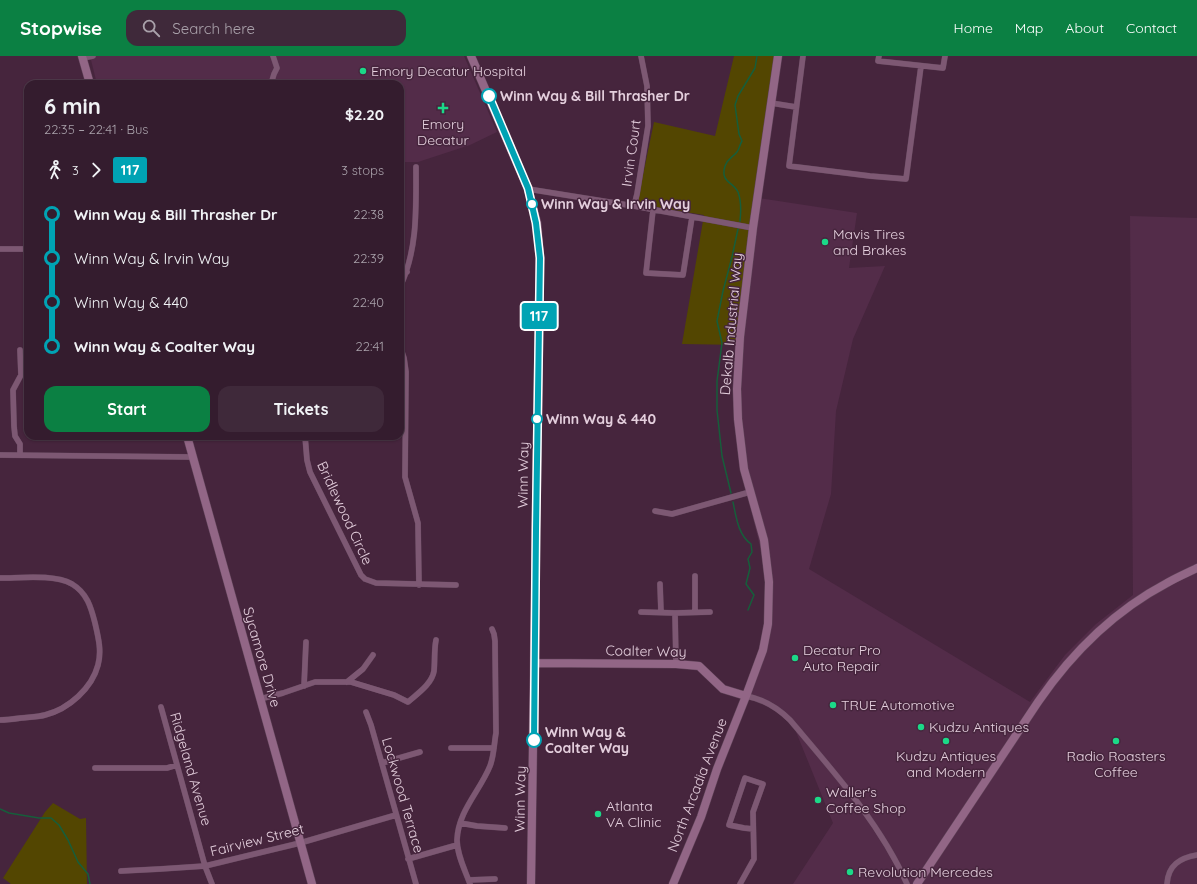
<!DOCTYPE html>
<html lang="en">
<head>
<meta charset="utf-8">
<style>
  :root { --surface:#341c2e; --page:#3f293a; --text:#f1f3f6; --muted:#a9a1aa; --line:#4e3a4a; --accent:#0b8043 }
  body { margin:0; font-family:Quicksand,sans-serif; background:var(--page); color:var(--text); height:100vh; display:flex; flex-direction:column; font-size:15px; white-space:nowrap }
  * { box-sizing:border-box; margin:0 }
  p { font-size:13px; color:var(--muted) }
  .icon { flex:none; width:22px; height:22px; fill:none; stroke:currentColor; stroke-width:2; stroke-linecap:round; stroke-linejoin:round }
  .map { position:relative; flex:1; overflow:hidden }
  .side { position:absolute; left:24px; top:24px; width:380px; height:360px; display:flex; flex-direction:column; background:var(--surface); border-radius:12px; box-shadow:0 1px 3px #0004,0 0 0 1px var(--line) }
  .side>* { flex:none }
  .badge { padding:0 8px; border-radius:3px; font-size:14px; line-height:26px }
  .map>.badge { position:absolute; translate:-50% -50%; box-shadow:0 0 0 2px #fff }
  .legs { display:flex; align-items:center; gap:6px; height:44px; padding:0 20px; font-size:13px }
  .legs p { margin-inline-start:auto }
  .overview { display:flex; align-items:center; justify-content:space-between; height:68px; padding:0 20px }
  h1 { font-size:22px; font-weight:800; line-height:30px }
  .primary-button { display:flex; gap:8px; margin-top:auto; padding:8px 20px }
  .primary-button a { flex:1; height:46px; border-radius:12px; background:var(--accent); color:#fff; font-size:16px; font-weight:800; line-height:46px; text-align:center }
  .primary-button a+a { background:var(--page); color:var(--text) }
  ul { padding:0 20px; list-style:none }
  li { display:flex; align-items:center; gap:14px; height:44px; font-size:15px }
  li i { display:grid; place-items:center; width:6px; height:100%; margin:0 5px; background:currentColor }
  li i::after { content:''; width:10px; height:10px; margin:-5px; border:3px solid; border-radius:50%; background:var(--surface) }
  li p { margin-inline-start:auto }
  li:first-child i { background:linear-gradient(#0000 50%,currentColor 0) }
  li:last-child i { background:linear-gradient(currentColor 50%,#0000 0) }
  header { display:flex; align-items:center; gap:24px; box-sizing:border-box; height:56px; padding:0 20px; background:var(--accent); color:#fff }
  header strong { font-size:19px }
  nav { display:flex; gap:22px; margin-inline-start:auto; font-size:14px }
  .search { width:280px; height:36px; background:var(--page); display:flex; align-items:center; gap:10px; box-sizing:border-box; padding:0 14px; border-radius:12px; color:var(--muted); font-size:15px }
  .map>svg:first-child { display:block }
</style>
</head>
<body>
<header>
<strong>Stopwise</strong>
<div class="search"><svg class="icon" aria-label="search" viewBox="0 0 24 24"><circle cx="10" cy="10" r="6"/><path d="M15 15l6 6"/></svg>Search here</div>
<nav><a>Home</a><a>Map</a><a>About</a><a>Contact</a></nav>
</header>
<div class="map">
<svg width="1197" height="828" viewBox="0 0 1197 828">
  <rect width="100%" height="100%" fill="#46253d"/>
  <path fill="#532c49" d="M 90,0 L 464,0 L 497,76 L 470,89 L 418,106 L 400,106 L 400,28 L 97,28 Z
    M 758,142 L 857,157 L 849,212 L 885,210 L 853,283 L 836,355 L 831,438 L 809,513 L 1030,646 L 1056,611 L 1065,599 L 1096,568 L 1133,539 L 1130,160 L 1197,162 L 1197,828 L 793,828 L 833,767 L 790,661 L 745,639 L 765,573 L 769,547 L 763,503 L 753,462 L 737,371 L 742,289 Z"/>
  <path fill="#534601" d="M 734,0 L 780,0 L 758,142 L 742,289 L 682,288 L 704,159 L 637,148 L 654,66 L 715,80 Z
    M 53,747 L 80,763 L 86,762 L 87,828 L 11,828 L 3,822 L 45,756 Z"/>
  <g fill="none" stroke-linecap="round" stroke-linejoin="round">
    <path stroke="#165e3b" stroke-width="1.5" d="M 740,165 C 741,156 741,144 738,136 C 733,125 720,127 725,110 C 728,102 732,102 737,96 C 739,94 740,88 742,85 L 739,78 L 735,49 L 738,40 L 755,12 L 757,0
      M 731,437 L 722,400 L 717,354 L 717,325 L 722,287 L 717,265 L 723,235 L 732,201 L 738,173
      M 733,446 C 736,460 738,479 751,488 L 752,496 L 748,503 L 750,512 L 746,528 L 754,539 L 748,554
      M 0,753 L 9,757 L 39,762 L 51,762 L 59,769 L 68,784 L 78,806 L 88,818 L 90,828"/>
    <g stroke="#5f4358" stroke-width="6">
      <path id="street" d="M 803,0 L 789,110 L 870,120 L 906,123 L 921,10
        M 879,0 L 878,5 L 943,12 L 945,0
        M 83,2 L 93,0
        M 271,28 L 274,18 L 277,12 L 273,0
        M 771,47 L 796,51
        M 528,133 L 634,150 L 753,172
        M 634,150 L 637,138 L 648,70 L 647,30 L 641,0
        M 653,154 L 646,217 L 683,219 L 692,161
        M 0,193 L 28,193
        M 400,211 L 407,216
        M 400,231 C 418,193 416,152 416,111
        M 400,290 L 404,302 L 406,316 L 405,421 L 418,467 L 419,529
        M 305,380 L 307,404 L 310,416 L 361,519 L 365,523 L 376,527 L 456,529
        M 0,399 L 192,401
        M 20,399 L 20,388 L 15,380 L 14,370 L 13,334 L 21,319 L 20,294
        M 655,455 L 672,458 L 750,436
        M 695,520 L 695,556
        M 0,522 C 21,522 54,518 72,528 C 87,537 91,551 95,567 C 98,580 102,595 98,609 C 92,632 69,653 45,659 C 38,661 29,661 21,662 C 14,663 7,664 0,664
        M 660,528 L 661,556
        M 641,556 L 675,557 L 710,556
        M 675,557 L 676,608
        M 347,626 L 363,613 L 373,599
        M 304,630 L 306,586
        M 746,640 C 763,643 778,652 790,664 C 833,715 880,767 907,828
        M 260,643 L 283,637 L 315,626 L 351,626 L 394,639 L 408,646 C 417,638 432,628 434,615 C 435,605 434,594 436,584
        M 161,651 L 205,810 L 212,828
        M 366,656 L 371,669 L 416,828
        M 451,692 L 494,692
        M 382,707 L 420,696
        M 95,712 L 167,712 L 177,709
        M 460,767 L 477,770 L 505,772
        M 408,803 L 457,789
        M 121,815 L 160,813 L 205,810 L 300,787 L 396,759
        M 469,824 L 495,823
        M 470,828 C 465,814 457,799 457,784 C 458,755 480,735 490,710 C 494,700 494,688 496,677 L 495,585 L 494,578 L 492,573
        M 740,828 L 754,803 L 753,756 L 763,728 L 745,722 L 729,769 L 744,772 L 753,773
        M 1167,828 C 1168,809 1180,802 1197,799"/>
    </g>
    <g stroke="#5f4358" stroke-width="9">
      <path id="secondary" d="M 82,0 L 90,28
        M 471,0 L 528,133 L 537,167 L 540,202 L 531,828
        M 187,380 L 312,828
        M 535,607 L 676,608 L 699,610 L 723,633 L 746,640
        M 673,828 L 701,761 L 717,713 L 746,640 L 763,594 L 768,568 L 769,526 L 764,484 L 744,413 L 738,363 L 737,333 L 740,281 L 753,172 L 778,0
        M 917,828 L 1038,646 C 1071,598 1114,555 1167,527 C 1177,521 1187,517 1197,512"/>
    </g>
    <use href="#street" stroke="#7d5873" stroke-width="5.5"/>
    <use href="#secondary" stroke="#926686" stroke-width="8"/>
  </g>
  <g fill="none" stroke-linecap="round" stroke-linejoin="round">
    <g stroke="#fff" stroke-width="9">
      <path id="line-1" d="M 489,40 L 528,132 L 536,167 L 540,202 L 536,474 L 534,684"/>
    </g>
    <use href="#line-1" stroke="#00a3b4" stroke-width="6"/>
  </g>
  <g fill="#1bd988" stroke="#46253d" stroke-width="1.5">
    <circle cx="363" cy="15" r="4"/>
    <path d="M441 46h4v4h4v4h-4v4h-4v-4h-4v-4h4z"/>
    <circle cx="825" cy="186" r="4"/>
    <circle cx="795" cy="602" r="4"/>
    <circle cx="833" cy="649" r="4"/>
    <circle cx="921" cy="671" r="4"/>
    <circle cx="946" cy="685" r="4"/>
    <circle cx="1116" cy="685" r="4"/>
    <circle cx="818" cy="744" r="4"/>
    <circle cx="598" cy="758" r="4"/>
    <circle cx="850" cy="816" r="4"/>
  </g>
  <g fill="#fff" stroke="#00a3b4" stroke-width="2">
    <circle cx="489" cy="40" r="7"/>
    <circle cx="532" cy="148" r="5"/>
    <circle cx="537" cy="363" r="5"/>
    <circle cx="534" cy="684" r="7"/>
  </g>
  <g text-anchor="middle" stroke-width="3" stroke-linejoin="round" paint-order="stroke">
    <g font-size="14" fill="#e4cfdd" stroke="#46253d" text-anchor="start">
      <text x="371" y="20">Emory Decatur Hospital</text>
      <text x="443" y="73" text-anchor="middle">Emory<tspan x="443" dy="16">Decatur</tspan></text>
      <text x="833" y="183">Mavis Tires<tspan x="833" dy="16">and Brakes</tspan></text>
      <text x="803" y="599">Decatur Pro<tspan x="803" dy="16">Auto Repair</tspan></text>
      <text x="841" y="654">TRUE Automotive</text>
      <text x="929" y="676">Kudzu Antiques</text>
      <text x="946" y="705" text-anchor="middle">Kudzu Antiques<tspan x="946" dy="16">and Modern</tspan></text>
      <text x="1116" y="705" text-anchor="middle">Radio Roasters<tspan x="1116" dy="16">Coffee</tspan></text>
      <text x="826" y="741">Waller's<tspan x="826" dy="16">Coffee Shop</tspan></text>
      <text x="606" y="755">Atlanta<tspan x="606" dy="16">VA Clinic</tspan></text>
      <text x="858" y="821">Revolution Mercedes</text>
    </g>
    <g font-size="14" font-weight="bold" fill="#e4cfdd" stroke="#46253d" text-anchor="start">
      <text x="500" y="45">Winn Way &amp; Bill Thrasher Dr</text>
      <text x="541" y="153">Winn Way &amp; Irvin Way</text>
      <text x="546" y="368">Winn Way &amp; 440</text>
      <text x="545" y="681">Winn Way &amp;<tspan x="545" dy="16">Coalter Way</tspan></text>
    </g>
    <g font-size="14" fill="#e4cfdd" stroke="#46253d">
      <text transform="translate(631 97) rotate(-82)" y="5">Irvin Court</text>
      <text transform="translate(731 268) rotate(-85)" y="5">Dekalb Industrial Way</text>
      <text transform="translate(523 419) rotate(-89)" y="5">Winn Way</text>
      <text transform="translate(345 457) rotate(65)" y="5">Bridlewood Circle</text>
      <text transform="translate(646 595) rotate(1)" y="5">Coalter Way</text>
      <text transform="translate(262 601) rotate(74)" y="5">Sycamore Drive</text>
      <text transform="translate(191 713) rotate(74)" y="5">Ridgeland Avenue</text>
      <text transform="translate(697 729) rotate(-69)" y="5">North Arcadia Avenue</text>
      <text transform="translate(403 739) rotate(74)" y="5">Lockwood Terrace</text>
      <text transform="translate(520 743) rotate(-89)" y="5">Winn Way</text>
      <text transform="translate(257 784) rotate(-14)" y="5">Fairview Street</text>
    </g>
  </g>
</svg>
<b class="badge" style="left:539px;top:260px;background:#00a3b4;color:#fff">117</b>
<section class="side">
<div class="overview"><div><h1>6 min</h1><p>22:35 – 22:41 · Bus</p></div><b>$2.20</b></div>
<div class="legs"><svg class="icon" aria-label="walk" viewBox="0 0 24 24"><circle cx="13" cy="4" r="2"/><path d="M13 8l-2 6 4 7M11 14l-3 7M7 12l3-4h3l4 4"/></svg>3<svg class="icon" aria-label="forward" viewBox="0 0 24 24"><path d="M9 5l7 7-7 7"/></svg><b class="badge" style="background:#00a3b4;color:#fff">117</b><p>3 stops</p></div>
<ul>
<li><i style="color:#00a3b4"></i><b>Winn Way &amp; Bill Thrasher Dr</b><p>22:38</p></li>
<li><i style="color:#00a3b4"></i><span>Winn Way &amp; Irvin Way</span><p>22:39</p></li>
<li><i style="color:#00a3b4"></i><span>Winn Way &amp; 440</span><p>22:40</p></li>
<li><i style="color:#00a3b4"></i><b>Winn Way &amp; Coalter Way</b><p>22:41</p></li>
</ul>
<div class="primary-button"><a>Start</a><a>Tickets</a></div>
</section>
</div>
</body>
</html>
